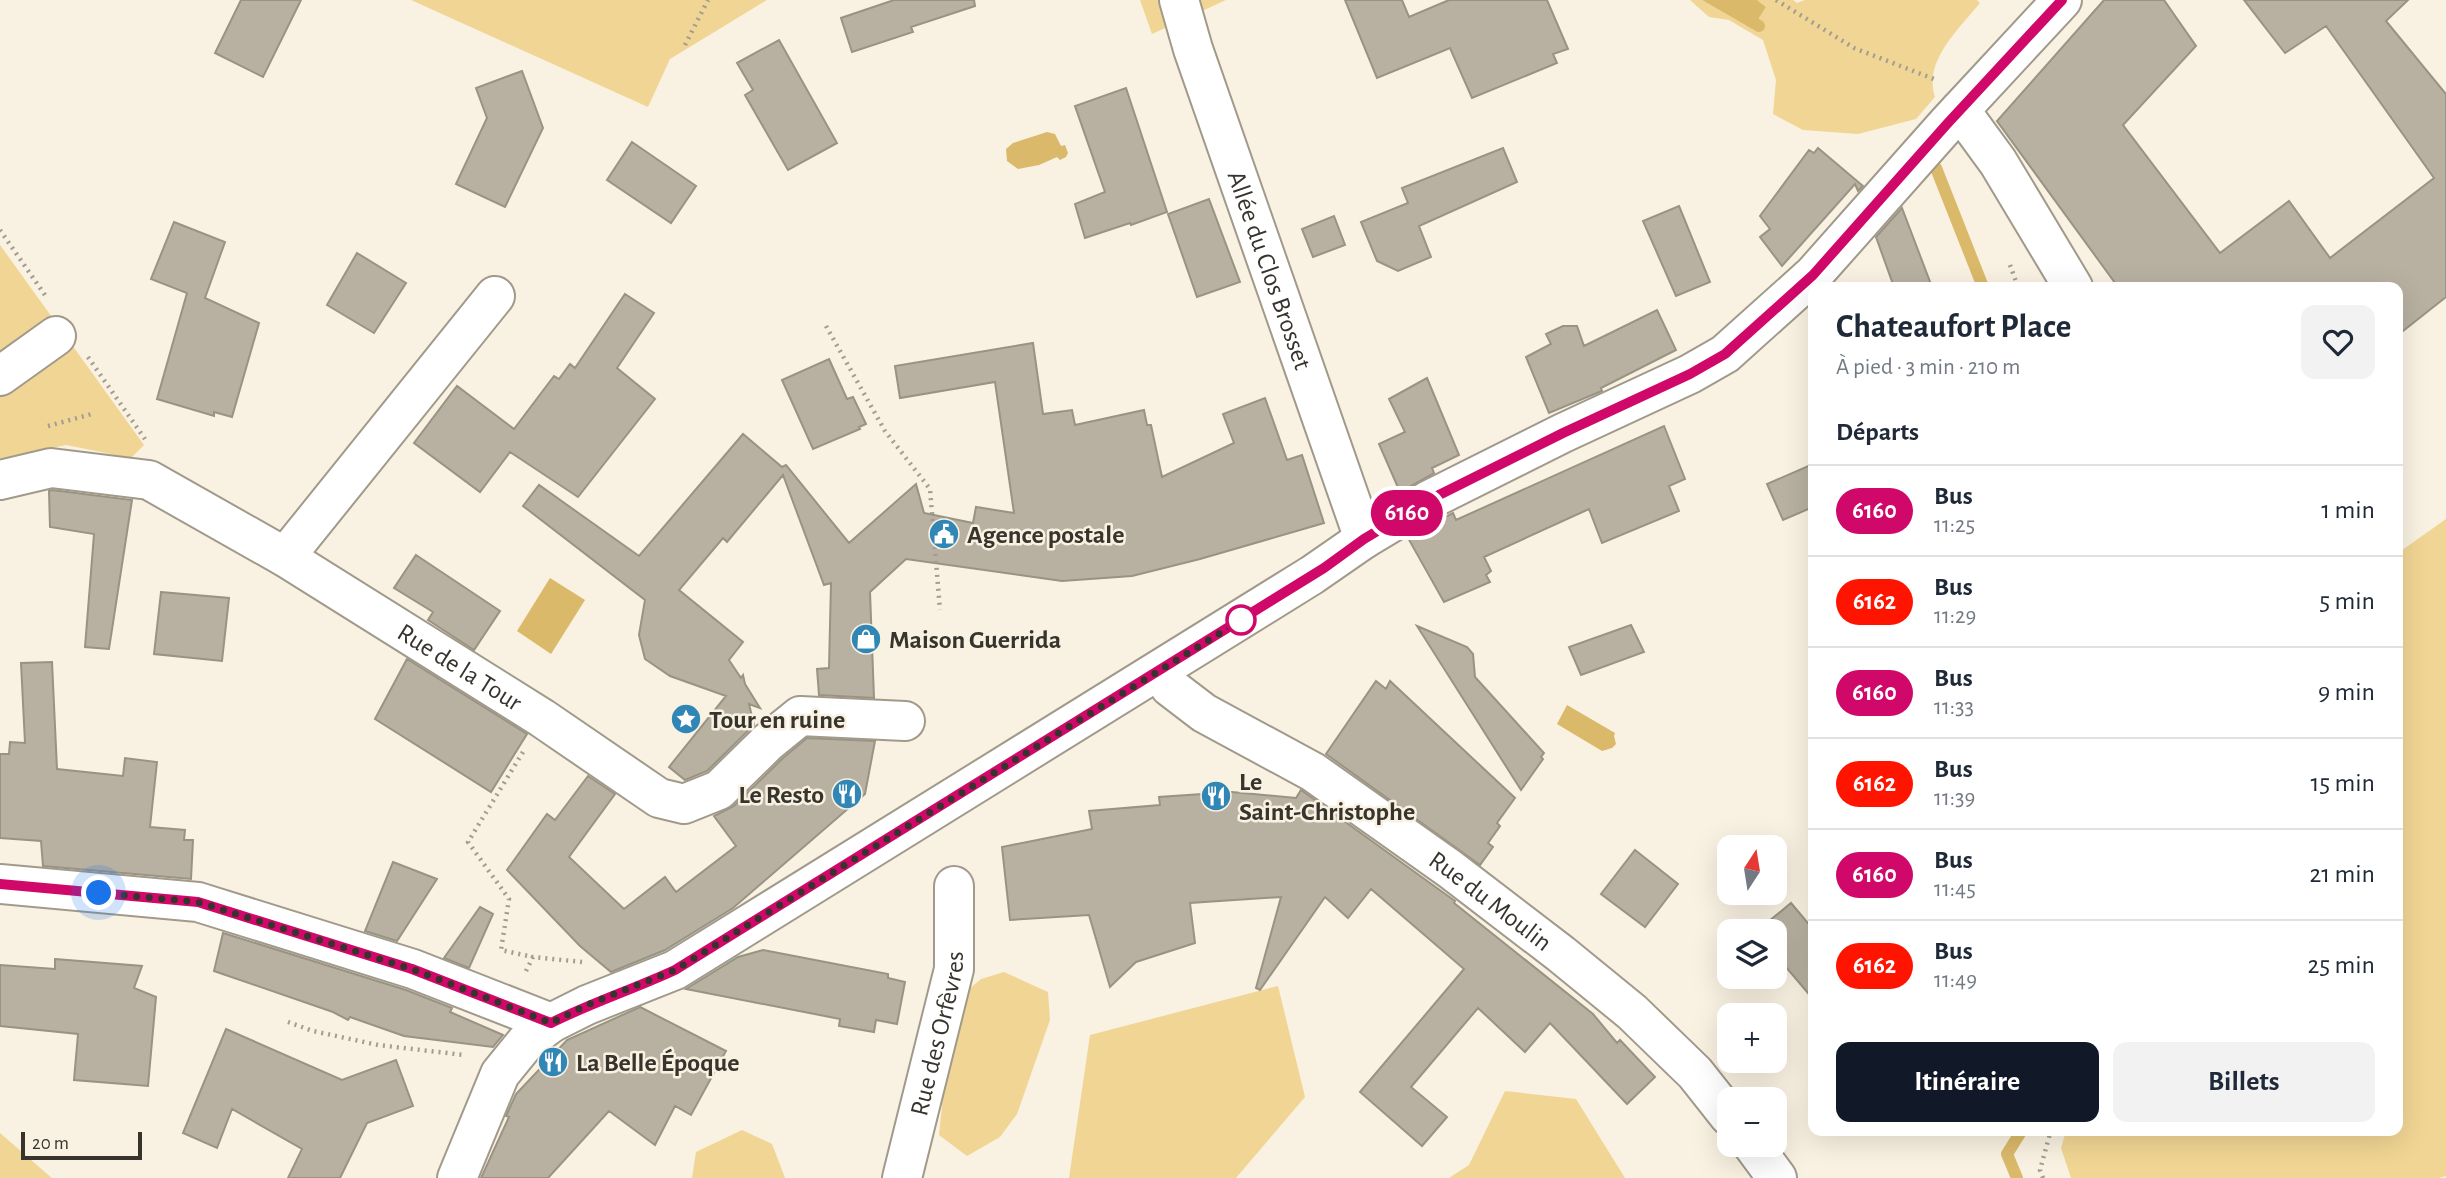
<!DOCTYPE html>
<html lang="fr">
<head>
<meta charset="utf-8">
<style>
  :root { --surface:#fff; --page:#f2f2f3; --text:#1f2937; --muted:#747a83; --line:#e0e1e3; --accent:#111827 }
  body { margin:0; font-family:"Alegreya Sans",sans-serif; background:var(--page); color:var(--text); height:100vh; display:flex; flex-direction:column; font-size:26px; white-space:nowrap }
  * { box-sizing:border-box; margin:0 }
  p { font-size:23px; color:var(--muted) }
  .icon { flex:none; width:38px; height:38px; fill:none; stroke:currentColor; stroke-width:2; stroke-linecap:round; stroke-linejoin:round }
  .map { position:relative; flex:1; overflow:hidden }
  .drawer { position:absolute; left:1808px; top:282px; width:595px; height:854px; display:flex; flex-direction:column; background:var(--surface); border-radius:14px; box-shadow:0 7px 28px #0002 }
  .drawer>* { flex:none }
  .badge { padding:0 14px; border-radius:23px; font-size:24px; line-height:46px }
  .needle { width:46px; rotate:12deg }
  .buttons { position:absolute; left:1717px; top:835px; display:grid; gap:14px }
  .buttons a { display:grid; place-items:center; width:70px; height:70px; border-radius:14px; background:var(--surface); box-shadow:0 7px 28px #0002; font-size:35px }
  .scale { position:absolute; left:21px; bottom:18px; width:121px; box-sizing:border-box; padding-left:7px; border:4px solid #37342e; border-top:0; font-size:19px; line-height:24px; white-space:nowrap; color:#37342e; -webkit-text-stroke:5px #f9f1e1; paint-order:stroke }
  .you { position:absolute; width:35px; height:35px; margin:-18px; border:5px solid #fff; border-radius:50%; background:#1a73e8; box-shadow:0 0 0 10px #1a73e833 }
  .map>.badge { position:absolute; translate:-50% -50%; box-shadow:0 0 0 4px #fff }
  h2 { padding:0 28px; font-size:26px; line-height:63px }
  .round { display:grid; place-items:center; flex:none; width:74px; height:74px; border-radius:14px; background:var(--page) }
  .head { display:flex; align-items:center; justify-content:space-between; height:119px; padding:0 28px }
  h1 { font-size:33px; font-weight:700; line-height:52px }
  .action { display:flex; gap:14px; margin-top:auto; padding:14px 28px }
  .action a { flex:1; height:80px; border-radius:14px; background:var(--accent); color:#fff; font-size:28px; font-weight:700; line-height:80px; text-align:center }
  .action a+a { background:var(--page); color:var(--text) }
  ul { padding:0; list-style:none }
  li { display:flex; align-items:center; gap:21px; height:91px; padding:0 28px; border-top:2px solid var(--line) }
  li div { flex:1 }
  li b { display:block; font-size:26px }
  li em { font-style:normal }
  li .badge { min-width:77px; font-weight:700; text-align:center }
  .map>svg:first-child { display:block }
</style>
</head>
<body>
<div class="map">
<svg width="2446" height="1178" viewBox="0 0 2446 1178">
  <rect width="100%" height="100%" fill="#f9f1e1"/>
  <path fill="#f1d594" d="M 411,0 L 767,0 L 670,59 L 648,107 Z
    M 1140,0 L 1226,0 L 1152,34 Z
    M 1690,0 L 1702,0 L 1752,29 L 1766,7 L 1757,0 L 1793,0 L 1797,3 L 1805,0 L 1977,0 L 1980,3 C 1959,29 1923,61 1935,97 L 1916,119 L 1858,134 L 1803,130 L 1773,114 L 1776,80 L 1763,40 L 1729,20 L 1709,17 Z
    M 0,245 L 144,445 L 131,458 L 66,445 L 0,460 Z
    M 2446,519 L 2446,1176 L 2439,1178 L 2071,1178 L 2061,1148 L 2066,1131 L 2398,1130 L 2398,553 Z
    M 1004,972 L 1048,992 L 1050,1020 L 1017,1114 L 1000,1137 L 967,1156 L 939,1135 L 947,1058 L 963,994 L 981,979 Z
    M 1278,986 L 1305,1097 L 1236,1178 L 1069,1178 L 1090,1035 Z
    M 1505,1091 L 1576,1099 L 1625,1178 L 1449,1178 L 1469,1165 Z
    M 742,1130 L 772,1144 L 785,1178 L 692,1178 L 696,1152 Z
    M 0,1133 L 46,1173 L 52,1178 L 0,1178 Z"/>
  <path fill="#dbb96a" d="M 1702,0 L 1757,0 L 1766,7 L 1752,29 Z
    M 1047,132 L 1055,134 L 1061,146 L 1065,145 L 1068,153 L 1066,157 L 1060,160 L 1057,157 L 1039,165 L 1018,169 L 1007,161 L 1006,149 L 1013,143 Z
    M 550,578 L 585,600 L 551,654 L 517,631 Z
    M 1567,705 L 1615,733 L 1614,736 L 1616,744 L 1612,748 L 1602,751 L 1557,724 Z"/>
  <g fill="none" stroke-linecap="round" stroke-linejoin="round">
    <path stroke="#dbb96a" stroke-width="12" d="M 1718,0 L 1759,26
      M 1936,168 L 1983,287
      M 2017,1178 L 2007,1154 L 2022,1130"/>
  </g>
  <path fill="#b8b1a1" stroke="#999384" stroke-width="2" d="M 241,0 L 301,0 L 263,77 L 215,53 Z
    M 894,0 L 974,0 L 975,6 L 911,27 L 913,32 L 852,52 L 841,18 Z
    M 1345,0 L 1402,0 L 1409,17 L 1449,0 L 1547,0 L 1568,49 L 1553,54 L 1557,63 L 1472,98 L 1450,48 L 1377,78 Z
    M 2104,0 L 2164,0 L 2196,46 L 2123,125 L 2220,253 L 2289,201 L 2330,258 L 2434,178 L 2326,26 L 2285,53 L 2244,0 L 2408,0 L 2386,21 L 2446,94 L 2446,297 L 2398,335 L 2398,287 L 2118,287 L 1997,121 Z
    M 779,40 L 837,143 L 788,170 L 745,95 L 753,90 L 737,63 Z
    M 522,71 L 543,128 L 505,207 L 456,184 L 487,118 L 476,88 Z
    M 1126,88 L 1167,212 L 1131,225 L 1130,223 L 1085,238 L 1075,204 L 1105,192 L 1075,106 Z
    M 632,142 L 696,186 L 671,223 L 607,180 Z
    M 1503,148 L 1517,182 L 1419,226 L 1431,257 L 1398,271 L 1377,261 L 1361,222 L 1408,203 L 1402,188 Z
    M 1818,148 L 1863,186 L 1858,191 L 1855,184 L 1782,266 L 1760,237 L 1770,229 L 1760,216 L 1809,150 L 1814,153 Z
    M 1209,199 L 1240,282 L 1197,297 L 1168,214 Z
    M 1679,206 L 1710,282 L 1676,296 L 1643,221 Z
    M 1902,208 L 1932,287 L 1894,287 L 1876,237 Z
    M 1334,216 L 1345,245 L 1313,257 L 1302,229 Z
    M 174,222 L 225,242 L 205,298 L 259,323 L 232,417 L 214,412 L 214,416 L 157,399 L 187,293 L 151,279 Z
    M 357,253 L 406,283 L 374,333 L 327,305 Z
    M 625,294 L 654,313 L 617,368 L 655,399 L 578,497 L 510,452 L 480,492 L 414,443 L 457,386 L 514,429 L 554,376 L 559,379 L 570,364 L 575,368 Z
    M 1657,310 L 1676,350 L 1601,388 L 1602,391 L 1549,413 L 1526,357 L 1551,344 L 1546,334 L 1563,326 L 1577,326 L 1584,346 Z
    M 1033,343 L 1043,414 L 1072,410 L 1075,425 L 1144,410 L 1147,425 L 1151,425 L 1162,477 L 1234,443 L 1223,414 L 1265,398 L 1287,460 L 1302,455 L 1324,523 L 1200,559 L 1132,576 L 1062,581 L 906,559 L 870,592 L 874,698 L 819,695 L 817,669 L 829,668 L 831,583 L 824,585 L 783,475 L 727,542 L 723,538 L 679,590 L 743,642 L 729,660 L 741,678 L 743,675 L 745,684 L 760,708 L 749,704 L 754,725 L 707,771 L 685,780 L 669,767 L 726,696 L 670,676 L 645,659 L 639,635 L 645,600 L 523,506 L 539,485 L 639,556 L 743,434 L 782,467 L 786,465 L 849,543 L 916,484 L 924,513 L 973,523 L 976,507 L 1014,513 L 995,382 L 900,398 L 895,366 Z
    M 829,359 L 847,399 L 853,397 L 866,424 L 859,427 L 860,429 L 813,449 L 782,380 Z
    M 1427,378 L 1459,455 L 1432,468 L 1434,473 L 1400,492 L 1379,444 L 1405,432 L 1389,399 Z
    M 1664,426 L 1685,479 L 1669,486 L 1679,511 L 1602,543 L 1589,509 L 1484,557 L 1491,571 L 1486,575 L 1490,582 L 1444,602 L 1408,538 L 1453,513 L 1456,520 Z
    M 1813,464 L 1813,507 L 1783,520 L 1767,484 Z
    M 52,490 L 132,500 L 109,649 L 85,647 L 94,534 L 50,527 L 49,491 Z
    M 416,555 L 500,611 L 474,650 L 428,620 L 433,612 L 394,588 Z
    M 161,592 L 229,598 L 222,661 L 154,654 Z
    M 1631,625 L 1644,652 L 1581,675 L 1569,647 Z
    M 1417,626 L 1467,647 L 1473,654 L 1475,677 L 1544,753 L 1541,757 L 1543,759 L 1521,790 Z
    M 407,659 L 527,734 L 491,792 L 375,719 Z
    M 52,662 L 57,769 L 123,776 L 125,758 L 157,762 L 150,827 L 185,830 L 184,840 L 193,840 L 191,879 L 43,866 L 41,841 L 0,838 L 0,754 L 9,754 L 10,742 L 25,743 L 21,663 Z
    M 1376,681 L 1386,689 L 1390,681 L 1515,798 L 1497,823 L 1500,826 L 1488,843 L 1493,847 L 1480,865 L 1326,754 Z
    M 807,738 L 875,741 L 865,794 L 733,908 L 665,950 L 611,972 L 580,946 L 507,870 L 547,814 L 555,820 L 588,776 L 615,794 L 569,857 L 624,909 L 665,877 L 676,892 L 736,846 L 714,816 L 734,806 L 783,758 Z
    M 1301,790 L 1455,901 L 1454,903 L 1593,1014 L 1617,1043 L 1620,1040 L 1655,1077 L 1627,1104 L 1550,1023 L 1525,1052 L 1478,1008 L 1411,1087 L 1447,1117 L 1422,1146 L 1360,1092 L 1464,969 L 1371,889 L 1348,918 L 1325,897 L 1260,990 L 1256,988 L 1281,897 L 1190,903 L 1195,943 L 1136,962 L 1110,987 L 1089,915 L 1010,920 L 1002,847 L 1092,829 L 1089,811 L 1160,805 L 1159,797 L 1232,792 L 1296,798 Z
    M 1635,850 L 1678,884 L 1645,927 L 1601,894 Z
    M 393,862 L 437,879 L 397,941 L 365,931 Z
    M 1791,903 L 1813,929 L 1813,999 L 1774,953 L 1774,931 L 1767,931 L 1763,926 Z
    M 480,907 L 493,914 L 469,968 L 444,958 Z
    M 223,933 L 406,990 L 452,1008 L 450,1012 L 503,1035 L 493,1047 L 404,1036 L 350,1017 L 348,1020 L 333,1012 L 214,971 Z
    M 763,950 L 888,974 L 888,978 L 905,982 L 897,1024 L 876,1020 L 874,1032 L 839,1026 L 840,1019 L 686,989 L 738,957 Z
    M 55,959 L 142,966 L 134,988 L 156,997 L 148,1086 L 74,1080 L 78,1034 L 0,1026 L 0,965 L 55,969 Z
    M 640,1007 L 726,1051 L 691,1115 L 675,1106 L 655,1145 L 609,1111 L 548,1178 L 481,1178 L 509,1117 L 506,1116 L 516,1094 L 567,1040 Z
    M 226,1029 L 342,1080 L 396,1060 L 413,1106 L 367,1123 L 340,1178 L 288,1178 L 302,1149 L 232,1109 L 217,1148 L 183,1133 Z"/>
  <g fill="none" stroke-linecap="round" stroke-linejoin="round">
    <g stroke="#a19a8b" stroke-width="42">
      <g id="minor">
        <path id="s1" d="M 1179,0 L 1193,49 L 1364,539"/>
        <path d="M 1960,110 L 1998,162 L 2073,287"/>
        <path d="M 0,376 L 56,336"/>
        <path id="s2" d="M 0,480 L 51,468 L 149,480 L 285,557 L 542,718 L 659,798 L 684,804 L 719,790 L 768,742 L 800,716 L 905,721"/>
        <path d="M 285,557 L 495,296"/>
        <path id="s3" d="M 1160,670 L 1170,687 L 1204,713 L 1313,772 L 1450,869 L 1561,954 L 1632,1012 L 1695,1073 L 1729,1116"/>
        <path d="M 0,884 L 198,902 L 413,969 L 551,1023"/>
        <path d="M 1752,1144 L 1777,1178"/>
        <path d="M 457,1178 L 500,1074 L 526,1042 L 551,1023 L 587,1005 L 675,970 L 1312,575 L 1364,539 L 1429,500 L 1563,433 L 1690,374 L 1725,354 L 1813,275 L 1947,124 L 2062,0"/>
        <path id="s4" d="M 902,1178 L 954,969 L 954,886"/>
      </g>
    </g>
    <path stroke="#a29d91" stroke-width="4.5" stroke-dasharray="2 5" stroke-linecap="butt" d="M 1776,0 L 1854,48 L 1934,79
      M 685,45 L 708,0
      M 0,230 L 47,298
      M 2010,265 L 2018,287
      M 826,326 L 885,431 L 930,489 L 940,610
      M 88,357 L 145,439
      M 48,426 L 92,414
      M 523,752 L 468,842 L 509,899 L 501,950 L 533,957
      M 526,971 L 533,957 L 582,962
      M 288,1022 L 313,1031 L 378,1045 L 464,1055
      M 2043,1178 L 2040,1170 L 2051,1130"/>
    <use href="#minor" stroke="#fff" stroke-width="38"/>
  </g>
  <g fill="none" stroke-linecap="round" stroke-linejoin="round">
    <g stroke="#fff" stroke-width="16">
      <path id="line" d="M 0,884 L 198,902 L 412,969 L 551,1023 C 591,1003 634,989 675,970 L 1224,630 L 1324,568 L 1364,539 L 1429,500 L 1563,433 L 1690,374 L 1725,354 L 1813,275 L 1947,124 L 2062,0"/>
    </g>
    <use href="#line" stroke="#cf086a" stroke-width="10"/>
    <path stroke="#37342e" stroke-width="7" stroke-dasharray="0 12.6" d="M 99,893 L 198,902 L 211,906 L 412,969 L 551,1023 L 587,1005 L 675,970 L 1246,617 L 1241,620"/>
  </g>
  <defs>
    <g id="civic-disc" transform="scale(1.575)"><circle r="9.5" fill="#3086b5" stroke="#f9f1e1"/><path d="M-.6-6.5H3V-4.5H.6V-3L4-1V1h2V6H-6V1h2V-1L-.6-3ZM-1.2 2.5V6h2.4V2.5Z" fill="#fff"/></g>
    <g id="shop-disc" transform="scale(1.575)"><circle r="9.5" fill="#3086b5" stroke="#f9f1e1"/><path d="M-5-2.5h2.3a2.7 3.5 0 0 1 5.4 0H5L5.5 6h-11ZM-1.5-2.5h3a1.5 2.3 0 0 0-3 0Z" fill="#fff"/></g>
    <g id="sight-disc" transform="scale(1.575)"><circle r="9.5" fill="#3086b5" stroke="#f9f1e1"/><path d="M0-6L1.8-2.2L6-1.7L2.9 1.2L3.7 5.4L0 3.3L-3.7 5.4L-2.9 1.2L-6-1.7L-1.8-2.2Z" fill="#fff"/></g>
    <g id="restaurant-disc" transform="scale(1.575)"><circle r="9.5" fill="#3086b5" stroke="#f9f1e1"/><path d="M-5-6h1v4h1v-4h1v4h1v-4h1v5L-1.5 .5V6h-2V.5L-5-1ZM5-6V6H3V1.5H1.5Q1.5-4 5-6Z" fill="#fff"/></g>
  </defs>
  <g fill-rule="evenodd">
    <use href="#civic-disc" x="944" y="534"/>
    <use href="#shop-disc" x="866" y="639"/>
    <use href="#sight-disc" x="686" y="719"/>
    <use href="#restaurant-disc" x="847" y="794"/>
    <use href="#restaurant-disc" x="1216" y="796"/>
    <use href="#restaurant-disc" x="553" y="1062"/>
  </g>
  <circle fill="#fff" stroke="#cf086a" stroke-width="3.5" cx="1241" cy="620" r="14"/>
  <g text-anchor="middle" stroke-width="5" stroke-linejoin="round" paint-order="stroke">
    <g font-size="26" fill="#37342e" stroke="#f9f1e1">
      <text dy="9" stroke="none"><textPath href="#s1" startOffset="285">Allée du Clos Brosset</textPath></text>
      <text dy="9" stroke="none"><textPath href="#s2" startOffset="514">Rue de la Tour</textPath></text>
      <text dy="9" stroke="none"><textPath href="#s3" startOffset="406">Rue du Moulin</textPath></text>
      <text dy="9" stroke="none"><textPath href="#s4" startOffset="149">Rue des Orfèvres</textPath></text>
    </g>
    <g font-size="26" font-weight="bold" fill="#37342e" stroke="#f9f1e1" text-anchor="start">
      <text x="967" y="543">Agence postale</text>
      <text x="889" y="648">Maison Guerrida</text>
      <text x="709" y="728">Tour en ruine</text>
      <text x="1239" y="790">Le<tspan x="1239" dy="30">Saint-Christophe</tspan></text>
      <text x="824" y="803" text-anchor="end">Le Resto</text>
      <text x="576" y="1071">La Belle Époque</text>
    </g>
  </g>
</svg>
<div class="buttons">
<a><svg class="needle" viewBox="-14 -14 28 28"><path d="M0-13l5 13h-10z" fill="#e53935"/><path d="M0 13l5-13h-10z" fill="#747a83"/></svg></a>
<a><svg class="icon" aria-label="layers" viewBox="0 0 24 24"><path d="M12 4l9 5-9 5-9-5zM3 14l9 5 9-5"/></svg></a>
<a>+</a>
<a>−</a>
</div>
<div class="scale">20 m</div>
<div class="you" style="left:99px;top:893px"></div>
<b class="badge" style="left:1407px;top:513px;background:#cf086a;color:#fff">6160</b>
<section class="drawer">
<div class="head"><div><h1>Chateaufort Place</h1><p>À pied · 3 min · 210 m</p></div><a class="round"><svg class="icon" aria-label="heart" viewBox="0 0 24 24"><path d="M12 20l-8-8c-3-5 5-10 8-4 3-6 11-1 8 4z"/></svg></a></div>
<h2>Départs</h2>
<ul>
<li><span class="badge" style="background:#cf086a;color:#fff">6160</span><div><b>Bus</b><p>11:25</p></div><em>1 min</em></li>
<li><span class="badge" style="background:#ff1400;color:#fff">6162</span><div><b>Bus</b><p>11:29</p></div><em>5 min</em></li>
<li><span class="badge" style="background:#cf086a;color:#fff">6160</span><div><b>Bus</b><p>11:33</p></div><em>9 min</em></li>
<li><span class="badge" style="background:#ff1400;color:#fff">6162</span><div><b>Bus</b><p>11:39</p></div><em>15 min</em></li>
<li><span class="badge" style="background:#cf086a;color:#fff">6160</span><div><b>Bus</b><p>11:45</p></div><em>21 min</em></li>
<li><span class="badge" style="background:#ff1400;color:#fff">6162</span><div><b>Bus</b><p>11:49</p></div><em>25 min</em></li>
</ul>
<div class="action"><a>Itinéraire</a><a>Billets</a></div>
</section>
</div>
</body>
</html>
